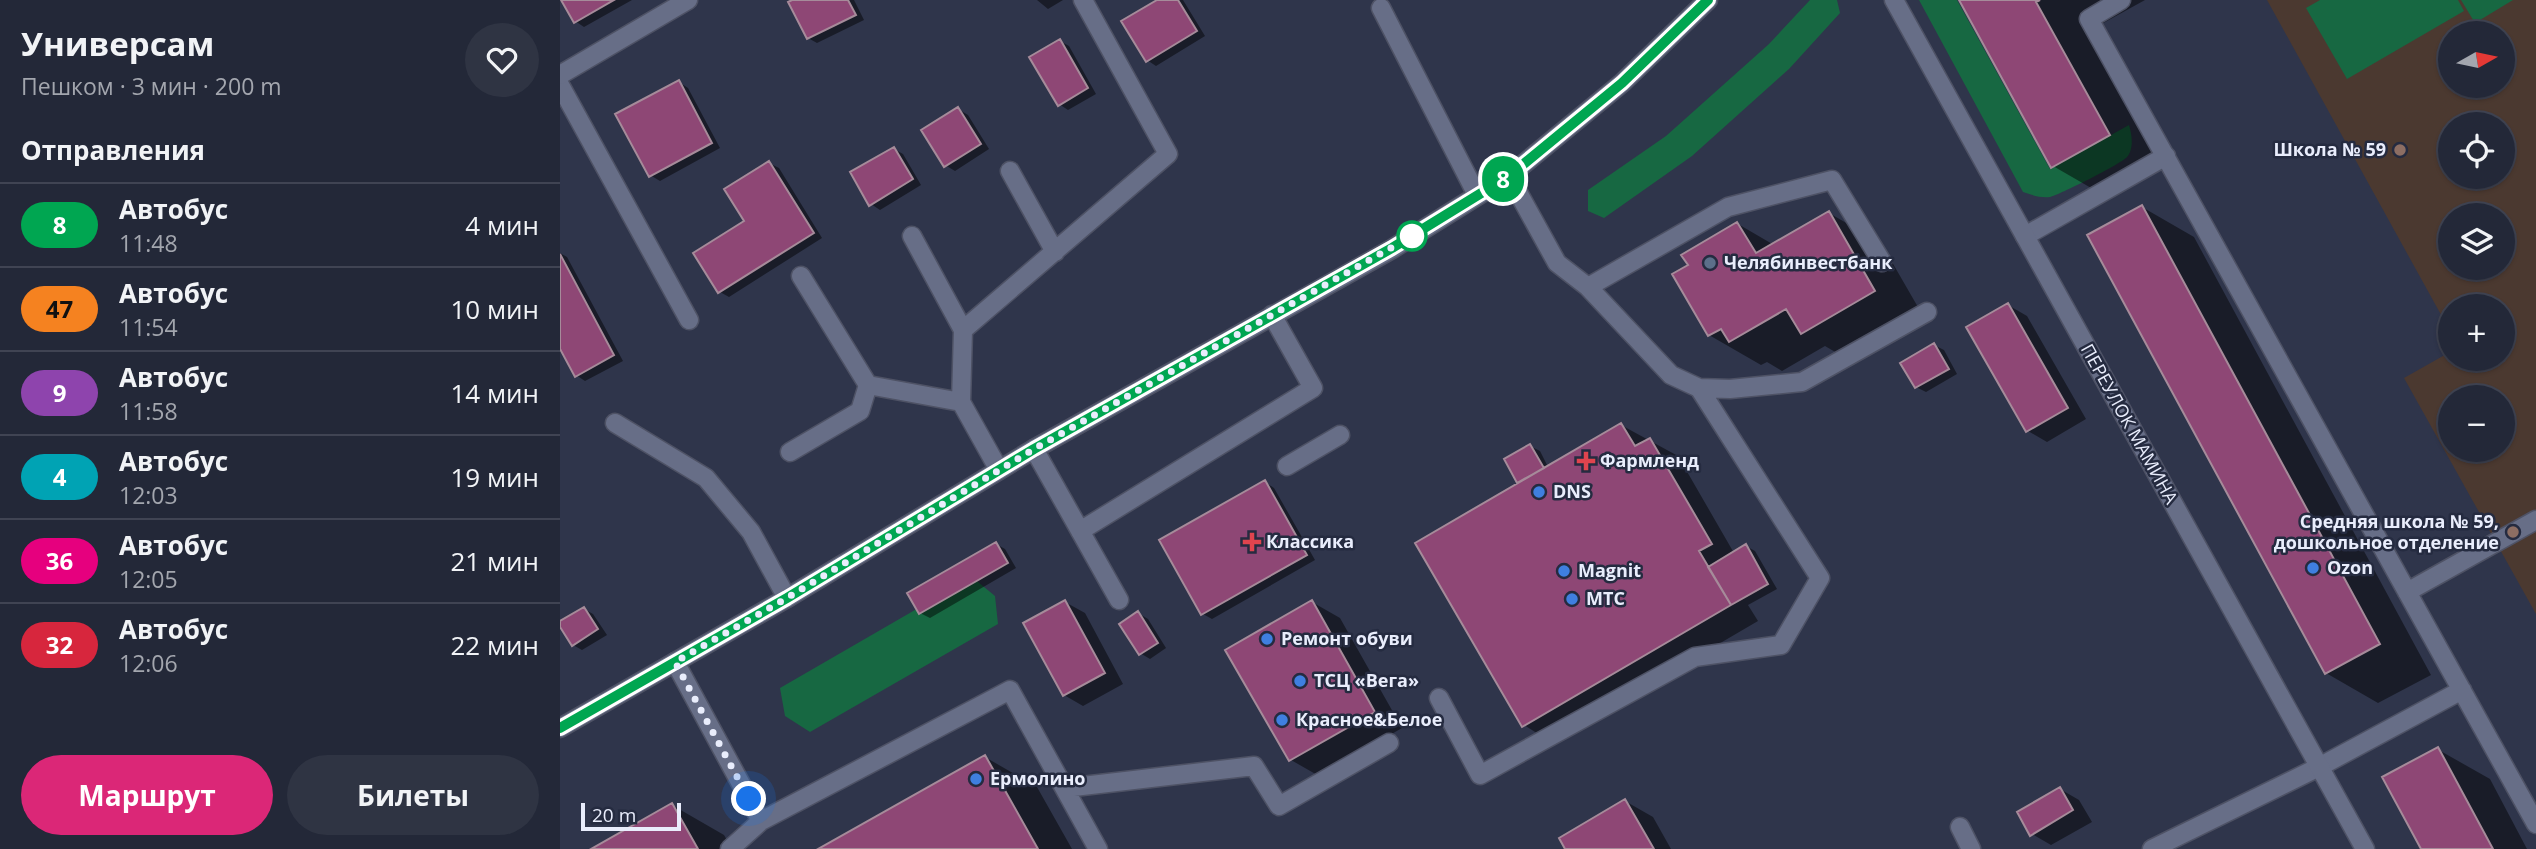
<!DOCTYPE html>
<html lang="ru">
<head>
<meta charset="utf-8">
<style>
  :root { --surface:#232838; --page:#2f3443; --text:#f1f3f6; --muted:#a3a6ae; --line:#404453; --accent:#db2777 }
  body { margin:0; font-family:"Open Sans",sans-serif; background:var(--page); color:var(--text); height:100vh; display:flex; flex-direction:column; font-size:26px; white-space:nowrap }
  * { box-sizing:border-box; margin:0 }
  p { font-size:23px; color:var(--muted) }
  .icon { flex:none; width:38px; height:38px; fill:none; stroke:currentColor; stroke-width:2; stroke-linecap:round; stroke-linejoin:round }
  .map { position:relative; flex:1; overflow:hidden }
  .details { display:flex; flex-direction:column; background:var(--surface); width:560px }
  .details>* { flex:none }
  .badge { padding:0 14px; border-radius:23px; font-size:24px; line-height:46px }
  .needle { width:46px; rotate:81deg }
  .controls { position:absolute; left:1878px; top:21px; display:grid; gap:14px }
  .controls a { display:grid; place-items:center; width:77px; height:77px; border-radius:50%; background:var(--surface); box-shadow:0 2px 5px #0004,0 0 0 2px var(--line); font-size:35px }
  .scale { position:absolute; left:21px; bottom:18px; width:100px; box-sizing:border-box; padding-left:7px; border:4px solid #e9edfc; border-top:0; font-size:19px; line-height:24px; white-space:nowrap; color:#e9edfc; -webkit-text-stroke:5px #252b40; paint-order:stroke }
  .you { position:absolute; width:35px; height:35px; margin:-18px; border:5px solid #fff; border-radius:50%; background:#1a73e8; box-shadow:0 0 0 10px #1a73e833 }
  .map>.badge { position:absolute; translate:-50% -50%; box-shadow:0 0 0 4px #fff }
  h2 { padding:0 21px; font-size:26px; line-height:63px }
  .round { display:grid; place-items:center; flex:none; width:74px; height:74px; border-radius:37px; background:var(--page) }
  .head { display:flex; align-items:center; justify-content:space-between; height:119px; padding:0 21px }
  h1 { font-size:33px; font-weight:700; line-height:52px }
  .action { display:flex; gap:14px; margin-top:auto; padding:14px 21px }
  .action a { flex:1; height:80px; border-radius:42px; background:var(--accent); color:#fff; font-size:28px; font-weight:700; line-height:80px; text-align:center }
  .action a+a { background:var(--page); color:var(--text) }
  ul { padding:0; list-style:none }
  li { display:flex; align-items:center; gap:21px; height:84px; padding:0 21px; border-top:2px solid var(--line) }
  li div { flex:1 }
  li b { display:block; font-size:26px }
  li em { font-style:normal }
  li .badge { min-width:77px; font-weight:700; text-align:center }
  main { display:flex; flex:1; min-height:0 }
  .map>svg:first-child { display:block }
</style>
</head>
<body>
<main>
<section class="details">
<div class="head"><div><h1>Универсам</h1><p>Пешком · 3 мин · 200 m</p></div><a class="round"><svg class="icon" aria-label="heart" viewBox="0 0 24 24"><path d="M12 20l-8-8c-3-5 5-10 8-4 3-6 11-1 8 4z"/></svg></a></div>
<h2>Отправления</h2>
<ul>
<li><span class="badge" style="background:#00a651;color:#fff">8</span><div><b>Автобус</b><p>11:48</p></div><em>4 мин</em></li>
<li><span class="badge" style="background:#f58220;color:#111">47</span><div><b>Автобус</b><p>11:54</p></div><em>10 мин</em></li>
<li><span class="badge" style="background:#8e44ad;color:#fff">9</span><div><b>Автобус</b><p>11:58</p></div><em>14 мин</em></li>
<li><span class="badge" style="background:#00a3b4;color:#fff">4</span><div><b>Автобус</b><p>12:03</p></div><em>19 мин</em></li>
<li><span class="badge" style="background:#e6007e;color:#fff">36</span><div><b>Автобус</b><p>12:05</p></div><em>21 мин</em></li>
<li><span class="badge" style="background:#d7263d;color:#fff">32</span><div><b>Автобус</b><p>12:06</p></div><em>22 мин</em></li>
</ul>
<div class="action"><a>Маршрут</a><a>Билеты</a></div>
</section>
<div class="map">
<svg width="1976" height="849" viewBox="0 0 1976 849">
  <rect width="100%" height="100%" fill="#2f354b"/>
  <path fill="#4b3930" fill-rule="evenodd" d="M 1707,0 L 1976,0 L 1976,614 L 1844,378 L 1890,352 L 1890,359 L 1942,359 L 1942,306 L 1890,306 L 1890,331 ZM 1890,33 L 1942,33 L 1942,86 L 1890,86 ZM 1890,124 L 1942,124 L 1942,177 L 1890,177 ZM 1890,215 L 1942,215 L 1942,268 L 1890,268 ZM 1890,397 L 1942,397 L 1942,450 L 1890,450 Z"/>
  <path fill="#176842" d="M 1250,0 L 1277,0 L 1280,13 L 1229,69 L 1132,156 L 1044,218 L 1028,211 L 1028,190 L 1106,136 L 1209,44 Z
    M 1359,0 L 1397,0 L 1490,169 L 1569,125 C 1572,135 1574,149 1567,157 C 1561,164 1499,195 1490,197 C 1480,198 1472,195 1463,192 Z
    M 1760,0 L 1898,0 L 1904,11 L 1787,79 L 1746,8 Z
    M 1901,0 L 1953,0 L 1915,23 Z
    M 412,577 L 435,596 L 438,624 L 250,732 L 225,716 L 220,688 Z"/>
  <path fill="#0007" d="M 3,0 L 72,0 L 24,27 L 15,21 Z
    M 236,0 L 294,0 L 304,20 L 257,43 L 248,38 Z
    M 477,0 L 503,0 L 488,9 Z
    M 600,0 L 623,0 L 645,36 L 596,66 L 587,60 Z
    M 1401,0 L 1585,0 L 1527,32 L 1601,165 L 1545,196 L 1493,166 Z
    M 500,41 L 509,46 L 536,94 L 508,110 L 499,104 Z
    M 119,82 L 128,88 L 160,148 L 100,181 L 90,175 Z
    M 398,109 L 408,115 L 429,149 L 395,171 L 385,165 Z
    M 334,149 L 343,154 L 361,185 L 320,210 L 311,204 Z
    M 209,163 L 219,168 L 262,238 L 169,297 L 160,292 Z
    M 1582,207 L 1634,237 L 1871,675 L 1818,703 L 1766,673 Z
    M 1269,213 L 1321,243 L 1366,321 L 1294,363 L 1265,346 L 1222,371 L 1207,362 L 1201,365 L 1149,335 L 1178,224 L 1214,245 Z
    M 0,253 L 7,257 L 63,361 L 25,381 L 16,375 L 0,345 Z
    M 1448,305 L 1467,316 L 1526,419 L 1487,442 L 1468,431 Z
    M 1374,345 L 1384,350 L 1397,374 L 1366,392 L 1356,387 Z
    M 1061,425 L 1118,456 L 1174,553 L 1186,546 L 1195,551 L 1217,589 L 1188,605 L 1198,621 L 991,742 L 964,725 L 961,483 L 959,482 L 970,446 L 980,451 L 988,467 Z
    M 705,482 L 714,488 L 755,560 L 652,619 L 643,614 Z
    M 436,544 L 445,549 L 456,568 L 370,618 L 360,613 Z
    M 505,602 L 525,613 L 563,684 L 523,706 L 504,695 Z
    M 752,602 L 780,618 L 842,728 L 759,776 L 731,760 Z
    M 24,609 L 33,614 L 47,635 L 22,650 L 13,645 L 0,623 Z
    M 578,613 L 588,619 L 606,648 L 590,659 L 580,653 Z
    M 1877,749 L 1930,779 L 1967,849 L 1863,849 Z
    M 425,757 L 477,787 L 512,849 L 261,849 Z
    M 1500,789 L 1519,800 L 1532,822 L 1491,845 L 1472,834 Z
    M 1065,801 L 1093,817 L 1111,849 L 1007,849 Z
    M 112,805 L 164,835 L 172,849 L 34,849 Z"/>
  <path fill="#8e4775" stroke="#a68b9a" stroke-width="2" d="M 1,0 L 54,0 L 14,23 Z
    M 232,0 L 288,0 L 296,15 L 247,39 L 228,2 Z
    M 597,0 L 618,0 L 637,31 L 586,62 L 561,21 Z
    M 1399,0 L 1480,0 L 1476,2 L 1550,135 L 1491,168 Z
    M 500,39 L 528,88 L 498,106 L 469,57 Z
    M 119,80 L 152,143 L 89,177 L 55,114 Z
    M 398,107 L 421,144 L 384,167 L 361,130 Z
    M 334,147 L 353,179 L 309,206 L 290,172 Z
    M 209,161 L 254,233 L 158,293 L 133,253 L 184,221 L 164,189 Z
    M 1582,205 L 1820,644 L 1765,674 L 1527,235 Z
    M 1269,211 L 1315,291 L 1241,334 L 1226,309 L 1169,342 L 1161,329 L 1148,336 L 1112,274 L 1128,265 L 1121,255 L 1177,222 L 1196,253 Z
    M 0,254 L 54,355 L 15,377 L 0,349 Z
    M 1448,303 L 1508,408 L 1466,432 L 1406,327 Z
    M 1374,343 L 1389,369 L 1355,388 L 1340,363 Z
    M 1061,423 L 1075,446 L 1090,438 L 1152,544 L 1139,551 L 1171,605 L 962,727 L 855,543 Z
    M 970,444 L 984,468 L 957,483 L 944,459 Z
    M 705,480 L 747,555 L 641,615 L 599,540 Z
    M 436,542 L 448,563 L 359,614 L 347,593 Z
    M 1186,544 L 1208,584 L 1171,605 L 1148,567 Z
    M 505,600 L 545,673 L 503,696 L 463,623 Z
    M 752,600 L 815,712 L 729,761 L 665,650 Z
    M 24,607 L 38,629 L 12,646 L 0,627 L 0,621 Z
    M 578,611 L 598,643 L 579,655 L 559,624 Z
    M 1878,747 L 1933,849 L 1861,849 L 1822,777 Z
    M 425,755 L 478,849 L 258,849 Z
    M 1500,787 L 1513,810 L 1470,836 L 1457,812 Z
    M 1065,799 L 1094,849 L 1005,849 L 999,838 Z
    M 112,803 L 138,849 L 31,849 Z"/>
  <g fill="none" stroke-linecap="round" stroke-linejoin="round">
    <g stroke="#4e5265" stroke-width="21">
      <path id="lane" d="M 1561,0 L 1529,19 L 1976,824
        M 821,8 L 917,195
        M 0,85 L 129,320
        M 450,171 L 495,252
        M 949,176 L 997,263 L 1028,287 L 1168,207 L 1272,180 L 1322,262
        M 352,236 L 403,330
        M 1465,236 L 1606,156
        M 241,276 L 308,385 L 401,402
        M 1028,287 L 1111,375 L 1139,388 L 1170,389 L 1242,382 L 1367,312
        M 55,423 L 146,478 L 191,532 L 227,598
        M 474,449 L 559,600
        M 230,452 L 300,411 L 308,385
        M 727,466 L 780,435
        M 439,470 L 401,402 L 403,330 L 608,154 L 523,0
        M 520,531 L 753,388 L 712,315
        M 1847,592 L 1976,520
        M 115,662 L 201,821 L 170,849
        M 879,698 L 920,775 L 1135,657 L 1221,645 L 1260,578 L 1139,388
        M 505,788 L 694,766 L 719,806 L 829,743
        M 201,821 L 450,690 L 538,849
        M 1400,827 L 1411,849
        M 1592,849 L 1759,767 L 1902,690"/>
    </g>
    <g stroke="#4e5265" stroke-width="21">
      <path id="street" d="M 1334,0 L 1805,849
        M 0,75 L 128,0"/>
    </g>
    <g stroke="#4e5265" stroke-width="21">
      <path id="secondary" d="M 0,728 L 227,598 L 474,449 L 832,249 L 949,176 L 1062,83 L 1148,0"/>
    </g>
    <use href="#lane" stroke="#676e87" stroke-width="18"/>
    <use href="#street" stroke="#676e87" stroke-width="18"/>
    <use href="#secondary" stroke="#676e87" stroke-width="18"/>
  </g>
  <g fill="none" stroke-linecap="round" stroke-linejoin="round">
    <g stroke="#fff" stroke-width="16">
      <path id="line" d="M 0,728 L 227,598 L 474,449 L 832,248 L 949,176 L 1062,83 L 1148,0"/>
    </g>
    <use href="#line" stroke="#00a651" stroke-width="10"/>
    <path stroke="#e9edfc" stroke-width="7" stroke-dasharray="0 12.6" d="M 189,799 L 115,662 L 227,598 L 474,449 L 852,236"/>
  </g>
  <g fill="#8d6e63" stroke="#252b40" stroke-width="2.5">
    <circle cx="1840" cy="150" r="7"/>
    <circle cx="1953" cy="532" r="7"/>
  </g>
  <circle fill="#fff" stroke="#00a651" stroke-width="3.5" cx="852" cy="236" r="14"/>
  <circle fill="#5c6f8a" stroke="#252b40" stroke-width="2.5" cx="1150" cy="263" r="7"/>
  <g fill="#e0444e" stroke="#252b40" stroke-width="2.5">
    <path d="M1022.5 450.5h7v7h7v7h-7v7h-7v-7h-7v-7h7z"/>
    <path d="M688.5 531.5h7v7h7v7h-7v7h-7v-7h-7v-7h7z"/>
  </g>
  <g fill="#3f7fe0" stroke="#252b40" stroke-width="2.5">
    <circle cx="979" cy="492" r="7"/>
    <circle cx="1753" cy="568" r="7"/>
    <circle cx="1004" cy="571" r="7"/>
    <circle cx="1012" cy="599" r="7"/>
    <circle cx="707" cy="639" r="7"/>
    <circle cx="740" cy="681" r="7"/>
    <circle cx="722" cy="720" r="7"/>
    <circle cx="416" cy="779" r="7"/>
  </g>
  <g text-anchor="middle" stroke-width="5" stroke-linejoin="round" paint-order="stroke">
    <g font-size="18" font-weight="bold" fill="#e9edfc" stroke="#252b40" text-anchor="start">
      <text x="1826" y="156" text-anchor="end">Школа № 59</text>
      <text x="1164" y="269">Челябинвестбанк</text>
      <text x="1040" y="467">Фармленд</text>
      <text x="993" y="498">DNS</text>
      <text x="1939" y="528" text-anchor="end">Средняя школа № 59,<tspan x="1939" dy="21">дошкольное отделение</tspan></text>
      <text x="706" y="548">Классика</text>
      <text x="1767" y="574">Ozon</text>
      <text x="1018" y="577">Magnit</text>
      <text x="1026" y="605">МТС</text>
      <text x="721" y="645">Ремонт обуви</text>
      <text x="754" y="687">ТСЦ «Вега»</text>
      <text x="736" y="726">Красное&amp;Белое</text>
      <text x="430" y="785">Ермолино</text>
    </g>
    <g font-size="18" fill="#e9edfc" stroke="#252b40">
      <text transform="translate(1569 424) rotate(61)" y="6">ПЕРЕУЛОК МАМИНА</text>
    </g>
  </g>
</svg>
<div class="controls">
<a><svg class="needle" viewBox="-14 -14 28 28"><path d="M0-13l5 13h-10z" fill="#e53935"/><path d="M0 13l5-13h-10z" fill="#a3a6ae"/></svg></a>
<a><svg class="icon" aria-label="locate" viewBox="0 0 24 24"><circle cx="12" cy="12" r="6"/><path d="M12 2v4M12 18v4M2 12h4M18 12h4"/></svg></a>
<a><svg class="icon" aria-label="layers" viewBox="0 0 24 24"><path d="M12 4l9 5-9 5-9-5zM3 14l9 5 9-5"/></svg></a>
<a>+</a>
<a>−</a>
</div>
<div class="scale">20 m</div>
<div class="you" style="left:189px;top:799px"></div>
<b class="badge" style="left:943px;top:179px;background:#00a651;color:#fff">8</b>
</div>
</main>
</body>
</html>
